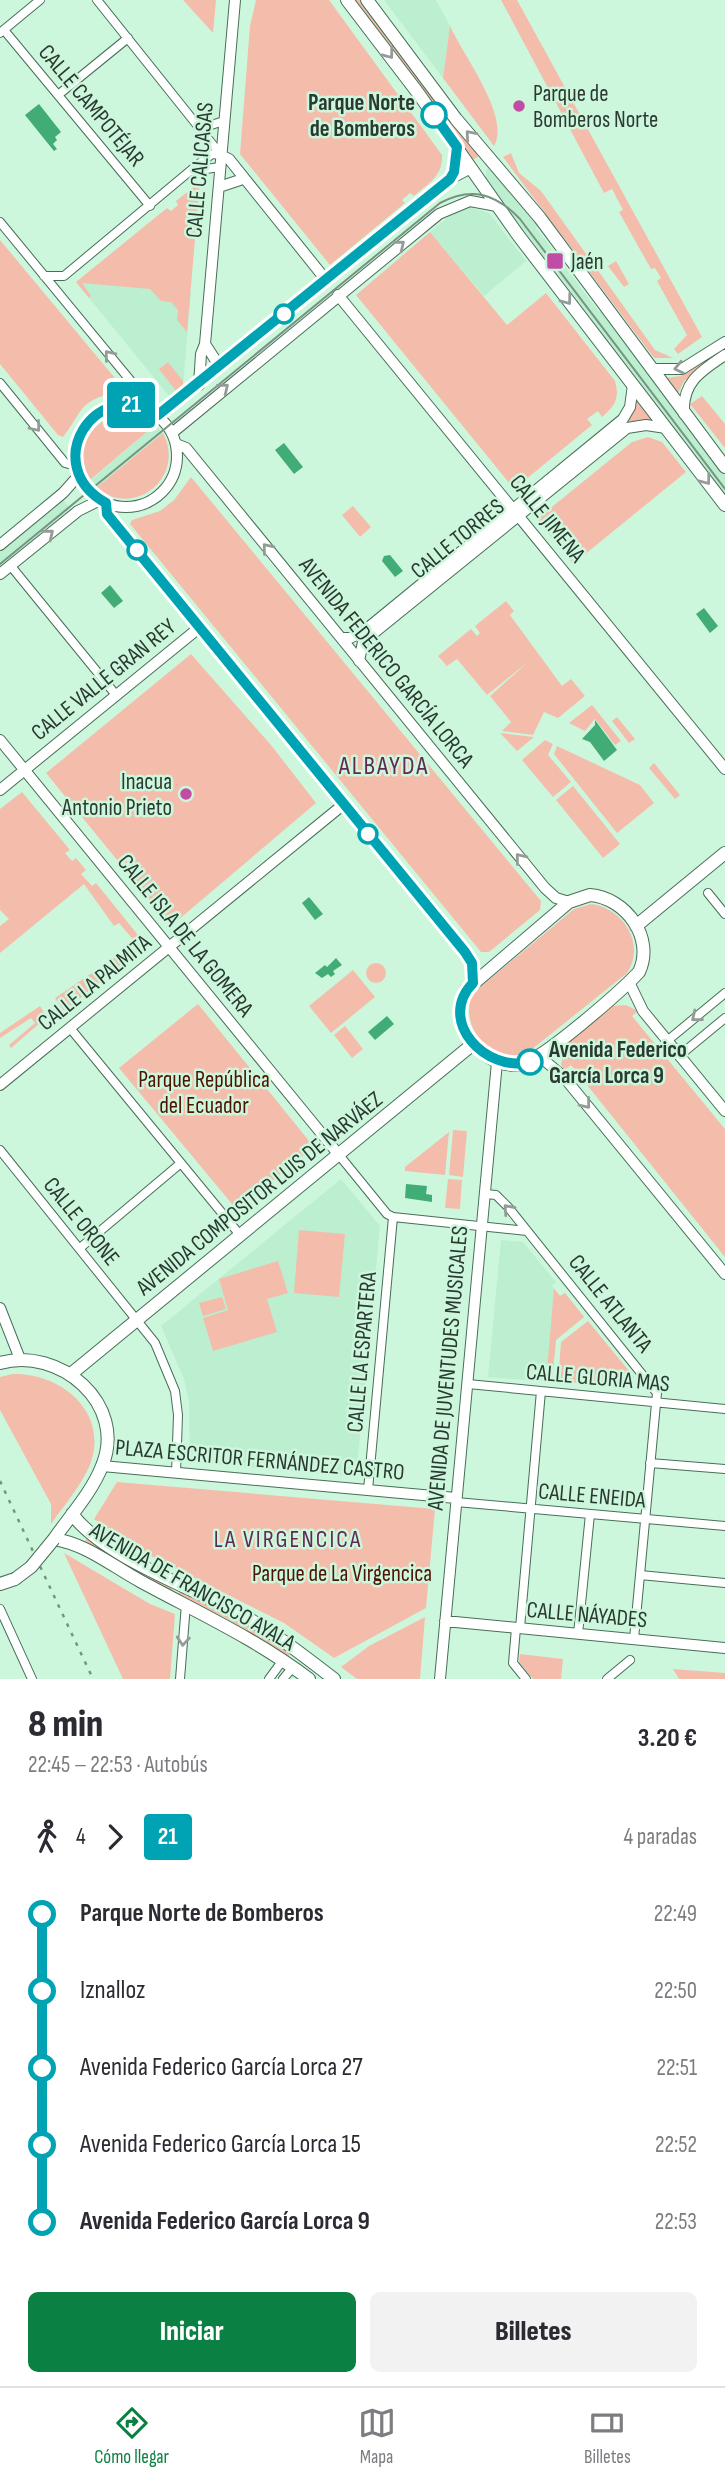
<!DOCTYPE html>
<html lang="es">
<head>
<meta charset="utf-8">
<style>
  :root { --surface:#fff; --page:#f2f2f3; --text:#2b2b33; --muted:#7c7c81; --line:#e1e1e2; --accent:#0b8043 }
  body { margin:0; font-family:"Sofia Sans Condensed",sans-serif; background:var(--page); color:var(--text); height:100vh; display:flex; flex-direction:column; font-size:26px; white-space:nowrap }
  * { box-sizing:border-box; margin:0 }
  p { font-size:23px; color:var(--muted) }
  .icon { flex:none; width:38px; height:38px; fill:none; stroke:currentColor; stroke-width:2; stroke-linecap:round; stroke-linejoin:round }
  .map { position:relative; height:1679px; overflow:hidden }
  .side { display:flex; flex-direction:column; background:var(--surface); flex:1 }
  .side>* { flex:none }
  .badge { padding:0 14px; border-radius:5px; font-size:24px; line-height:46px }
  .map>.badge { position:absolute; translate:-50% -50%; box-shadow:0 0 0 4px #fff }
  .legs { display:flex; align-items:center; gap:10px; height:77px; padding:0 28px; font-size:23px }
  .legs p { margin-inline-start:auto }
  .headline { display:flex; align-items:center; justify-content:space-between; height:119px; padding:0 28px }
  h1 { font-size:38px; font-weight:800; line-height:52px }
  .action { display:flex; gap:14px; margin-top:auto; padding:14px 28px }
  .action a { flex:1; height:80px; border-radius:10px; background:var(--accent); color:#fff; font-size:28px; font-weight:800; line-height:80px; text-align:center }
  .action a+a { background:var(--page); color:var(--text) }
  ul { padding:0 28px; list-style:none }
  li { display:flex; align-items:center; gap:24px; height:77px; font-size:26px }
  li i { display:grid; place-items:center; width:10px; height:100%; margin:0 9px; background:currentColor }
  li i::after { content:''; width:18px; height:18px; margin:-9px; border:5px solid; border-radius:50%; background:var(--surface) }
  li p { margin-inline-start:auto }
  li:first-child i { background:linear-gradient(#0000 50%,currentColor 0) }
  li:last-child i { background:linear-gradient(currentColor 50%,#0000 0) }
  .tabs { display:flex; justify-content:space-around; align-items:center; height:98px; border-top:2px solid var(--line); background:var(--surface); font-size:19px; color:var(--muted) }
  .tabs a { display:grid; justify-items:center; gap:4px }
  .tabs .current { color:var(--accent) }
  .map>svg:first-child { display:block }
</style>
</head>
<body>
<div class="map">
<svg width="725" height="1679" viewBox="0 0 725 1679">
  <rect width="100%" height="100%" fill="#cdf7dd"/>
  <path fill="#bceed0" d="M 384,0 L 436,0 L 450,26 L 443,78 Z
    M 489,168 L 539,225 L 536,228 L 599,312 L 604,309 L 725,472 L 725,496 L 588,321 L 591,318 L 527,235 L 524,237 L 486,181 L 486,170 Z
    M 470,207 L 489,213 L 526,261 L 484,296 L 430,232 L 454,212 Z
    M 76,282 L 191,292 L 183,386 L 169,396 Z
    M 155,425 L 163,433 L 96,488 L 90,481 Z
    M 62,499 L 72,510 L 0,568 L 0,550 Z
    M 341,1179 L 380,1226 L 356,1477 L 190,1462 L 189,1402 L 184,1379 L 161,1326 Z
    M 501,1240 L 523,1242 L 556,1282 L 552,1286 L 560,1296 L 565,1293 L 584,1317 L 556,1340 L 552,1382 L 488,1377 Z"/>
  <path fill="#f4bdab" d="M 183,0 L 216,0 L 213,33 Z
    M 256,0 L 329,0 L 442,155 C 443,176 429,183 414,196 L 410,193 L 402,200 L 405,203 L 330,265 L 240,154 L 250,26 Z
    M 353,0 L 361,0 L 481,155 L 471,161 Z
    M 501,0 L 517,0 L 702,337 L 678,354 L 674,349 L 687,335 L 657,281 L 661,278 L 655,268 L 651,269 L 619,212 L 623,210 L 612,189 L 604,193 Z
    M 450,26 C 463,55 511,117 494,146 L 443,78 Z
    M 511,153 L 519,173 L 541,191 L 655,350 L 673,358 L 654,358 L 503,157 Z
    M 200,182 L 187,332 L 177,320 L 178,310 L 171,302 L 161,301 L 150,289 L 82,283 L 91,296 L 89,298 L 76,282 L 167,208 L 171,211 L 178,205 L 176,201 Z
    M 430,232 L 507,325 L 546,293 L 615,381 C 620,398 615,406 602,417 L 598,411 L 587,419 L 592,425 L 514,489 L 356,295 Z
    M 0,240 L 119,383 L 116,392 C 77,402 84,410 63,437 L 58,435 L 0,364 Z
    M 616,261 L 629,284 L 624,287 L 608,266 Z
    M 168,362 L 183,381 L 183,386 L 176,391 L 159,369 Z
    M 703,362 L 705,365 L 684,381 L 677,395 L 666,378 L 681,376 Z
    M 702,396 L 725,424 L 725,448 L 690,404 Z
    M 636,397 L 654,421 L 628,421 Z
    M 123,414 L 139,415 L 155,425 L 90,480 C 73,451 90,419 123,414 Z
    M 163,433 C 186,477 135,519 96,488 Z
    M 648,437 L 662,442 L 686,472 L 573,564 L 537,519 L 632,442 Z
    M 191,477 L 541,901 L 540,910 L 489,952 L 481,952 L 130,524 L 132,520 L 160,511 L 174,500 Z
    M 353,506 L 371,527 L 360,537 L 342,515 Z
    M 506,601 L 514,611 L 510,615 L 562,686 L 571,679 L 585,696 L 558,718 L 544,712 L 533,735 L 502,731 L 511,722 L 490,696 L 528,662 L 487,695 L 457,659 L 447,666 L 438,656 L 471,629 L 477,636 L 480,633 L 475,626 Z
    M 191,654 L 271,745 L 316,803 L 171,926 L 46,773 Z
    M 592,705 L 621,741 L 615,745 L 595,719 L 585,731 L 569,723 Z
    M 617,717 L 635,739 L 629,743 L 612,721 Z
    M 500,733 L 534,737 L 517,751 Z
    M 545,740 L 553,744 L 548,755 L 571,782 L 553,797 L 522,760 Z
    M 557,746 L 640,785 L 654,803 L 617,833 L 554,754 Z
    M 654,763 L 680,795 L 675,799 L 649,768 Z
    M 573,786 L 620,844 L 603,858 L 556,800 Z
    M 22,792 L 70,850 L 65,853 L 72,861 L 76,858 L 86,870 L 81,874 L 92,886 L 96,883 L 146,945 L 64,1011 L 55,998 L 136,943 L 119,923 L 114,926 L 84,884 L 0,953 L 0,926 L 9,919 L 0,910 L 0,809 Z
    M 591,904 C 624,908 646,945 627,973 L 531,1050 C 496,1070 458,1030 472,994 L 574,909 Z
    M366 973a10 10 0 1 1 20 0a10 10 0 1 1-20 0Z
    M 353,970 L 375,997 L 331,1033 L 309,1006 Z
    M 198,1004 L 314,1147 L 237,1210 L 119,1068 Z
    M 626,1005 L 638,1011 L 632,1016 L 725,1129 L 725,1257 L 571,1065 L 565,1070 L 561,1065 L 564,1046 L 612,1006 Z
    M 40,1006 L 47,1017 L 11,1048 L 9,1045 L 35,1023 L 31,1018 L 0,1038 L 0,1033 Z
    M 345,1026 L 363,1049 L 352,1058 L 334,1035 Z
    M 453,1130 L 467,1131 L 463,1177 L 449,1175 Z
    M 449,1132 L 445,1175 L 405,1171 L 405,1167 Z
    M 448,1179 L 462,1180 L 460,1209 L 445,1208 Z
    M 299,1230 L 345,1234 L 339,1297 L 294,1293 Z
    M 278,1261 L 288,1293 L 267,1299 L 277,1332 L 213,1351 L 203,1318 L 228,1310 L 219,1279 Z
    M 554,1289 L 560,1296 L 565,1293 L 584,1317 L 556,1340 L 552,1382 L 546,1382 Z
    M 222,1297 L 226,1309 L 203,1316 L 199,1303 Z
    M 588,1321 L 634,1377 L 629,1387 L 558,1381 L 561,1342 Z
    M 13,1374 C 66,1373 116,1419 85,1475 C 76,1492 62,1508 51,1524 L 51,1504 L 0,1410 L 0,1377 Z
    M 117,1482 L 435,1509 L 426,1608 L 334,1658 L 284,1623 L 151,1556 L 94,1519 Z
    M 88,1537 L 173,1586 L 171,1591 L 85,1541 Z
    M 64,1553 L 150,1604 L 175,1614 L 170,1679 L 123,1679 Z
    M 180,1590 L 229,1613 L 292,1652 L 288,1657 L 226,1618 L 178,1595 Z
    M 425,1617 L 420,1679 L 357,1679 L 341,1667 L 369,1646 Z
    M 520,1654 L 563,1659 L 561,1679 L 533,1679 L 519,1662 Z
    M 673,1669 L 725,1673 L 725,1679 L 679,1679 Z"/>
  <path fill="#42ac76" d="M 39,104 L 61,132 L 55,137 L 57,140 L 53,144 L 57,149 L 54,151 L 25,115 Z
    M 284,443 L 303,467 L 294,474 L 275,450 Z
    M 390,555 L 403,571 L 395,577 L 382,561 L 384,556 Z
    M 110,585 L 123,601 L 114,608 L 101,593 Z
    M 704,608 L 718,626 L 710,633 L 696,614 Z
    M 595,720 L 617,750 L 604,761 L 590,742 L 582,739 L 595,725 Z
    M 309,897 L 323,914 L 315,920 L 302,903 Z
    M 336,958 L 342,965 L 333,971 L 335,974 L 331,977 L 328,974 L 322,978 L 315,973 L 325,965 L 327,967 Z
    M 387,1016 L 394,1024 L 375,1040 L 368,1032 Z
    M 406,1184 L 427,1186 L 426,1194 L 432,1195 L 432,1202 L 405,1198 Z"/>
  <g fill="none" stroke-linecap="round" stroke-linejoin="round">
    <g stroke="#486e58" stroke-width="10">
      <path id="street" d="M 97,0 L 221,155
        M 4,30 L 150,206
        M 0,33 L 40,0
        M 58,95 L 128,38
        M 196,121 L 211,125 L 224,121
        M 192,171 L 220,167
        M 0,222 L 144,397 L 149,410
        M 44,276 L 64,276 L 196,166 L 212,154 L 221,155
        M 0,383 L 65,463 L 76,466
        M 10,565 L 116,695
        M 708,893 L 725,914
        M 70,1028 L 240,1235
        M 667,1041 L 725,993
        M 679,1056 L 725,1018
        M 0,1150 L 155,1343 L 175,1391 L 178,1415 L 176,1473
        M 339,1155 L 387,1214 L 393,1217 L 527,1231
        M 485,1194 L 496,1195 L 508,1207 L 657,1393 L 634,1639
        M 80,1248 L 181,1163
        M 468,1384 L 725,1409
        M 650,1463 L 725,1469
        M 368,1490 L 393,1217
        M 456,1502 L 725,1526
        M 640,1575 L 725,1583
        M 0,1609 L 32,1679
        M 516,1628 L 513,1663 L 526,1679
        M 520,1628 L 541,1391
        M 578,1634 L 590,1514
        M 180,1679 L 186,1604
        M 269,1679 L 283,1660
        M 283,1679 L 293,1667
        M 607,1679 L 630,1660"/>
    </g>
    <g stroke="#486e58" stroke-width="12">
      <path id="secondary" d="M 221,155 L 229,159 L 326,280
        M 219,187 L 240,180
        M 338,295 L 725,769
        M 205,344 L 220,367
        M 651,369 L 682,369 L 725,342
        M 199,385 L 201,354 L 205,344 L 235,0
        M75 456a51 51 0 1 1 102 0a51 51 0 1 1-102 0Z
        M 684,414 C 682,382 701,371 725,355
        M 158,415 L 450,179 L 471,168
        M 172,433 L 439,214 L 470,201 L 497,206
        M 176,444 L 186,448 L 545,888 L 556,898 L 569,902
        M 106,503 L 107,514 L 137,552 L 465,952 L 472,963 L 473,983
        M 0,545 L 63,493 L 79,475
        M 0,574 L 78,511 L 100,500
        M 341,638 L 350,638 L 364,631 L 623,419 L 630,407 L 633,385
        M 359,661 L 363,642 L 369,637 L 627,428 L 646,425 L 666,428
        M 0,740 L 339,1155
        M 0,790 L 200,627
        M 629,982 L 643,1011 L 725,1111
        M 539,1056 L 563,1076 L 725,1274
        M 0,1085 L 344,804
        M 0,1308 L 20,1359
        M 102,1466 L 456,1498
        M 445,1621 L 725,1648
        M 440,1679 L 497,1062"/>
    </g>
    <g stroke="#486e58" stroke-width="14">
      <path id="primary" d="M 347,0 L 418,93 L 518,235 L 725,505
        M 367,0 L 456,119 L 540,218 L 725,467
        M 590,895 C 626,898 655,938 639,972 C 621,991 542,1061 521,1064 C 500,1068 483,1055 470,1040 C 458,1025 458,1007 466,990 L 569,902 Z
        M 636,926 L 725,853
        M 0,1363 C 59,1346 128,1404 102,1466 C 92,1492 70,1516 54,1539 C 86,1544 111,1565 140,1581 C 199,1613 256,1639 309,1679
        M 71,1374 L 473,1044
        M 72,1514 C 103,1556 190,1587 237,1612 C 272,1631 303,1655 334,1679
        M 0,1584 L 15,1579"/>
    </g>
    <use href="#street" stroke="#fff" stroke-width="8"/>
    <use href="#secondary" stroke="#fff" stroke-width="10"/>
    <use href="#primary" stroke="#fff" stroke-width="12"/>
    <path stroke="#779482" stroke-width="2" d="M 0,564 L 440,203 C 472,186 496,194 520,219 L 725,489"/>
    <path stroke="#779482" stroke-width="2.5" stroke-dasharray="3.5 7" stroke-linecap="butt" d="M 0,1481 L 93,1679"/>
    <g stroke="#486e58" stroke-width="14" stroke-linecap="butt">
      <path id="primary-bridge" d="M 15,1579 L 31,1567 L 54,1539"/>
    </g>
    <use href="#primary-bridge" stroke="#fff" stroke-width="12"/>
  </g>
  <defs><path id="oneway-chevron" d="M-2-3.5L2.5 0L-2 3.5" fill="none" stroke-width="1.6" stroke-linecap="round" stroke-linejoin="round" transform="scale(1.75)"/></defs>
  <g stroke="#949c98">
    <use href="#oneway-chevron" transform="translate(389 54) rotate(53)"/>
    <use href="#oneway-chevron" transform="translate(470 135) rotate(-131)"/>
    <use href="#oneway-chevron" transform="translate(400 245) rotate(-39)"/>
    <use href="#oneway-chevron" transform="translate(567 300) rotate(53)"/>
    <use href="#oneway-chevron" transform="translate(109 355) rotate(-129)"/>
    <use href="#oneway-chevron" transform="translate(679 368) rotate(168)"/>
    <use href="#oneway-chevron" transform="translate(224 388) rotate(-39)"/>
    <use href="#oneway-chevron" transform="translate(36 427) rotate(50)"/>
    <use href="#oneway-chevron" transform="translate(706 480) rotate(53)"/>
    <use href="#oneway-chevron" transform="translate(49 534) rotate(-39)"/>
    <use href="#oneway-chevron" transform="translate(267 548) rotate(-129)"/>
    <use href="#oneway-chevron" transform="translate(520 858) rotate(-129)"/>
    <use href="#oneway-chevron" transform="translate(696 1017) rotate(141)"/>
    <use href="#oneway-chevron" transform="translate(586 1104) rotate(51)"/>
    <use href="#oneway-chevron" transform="translate(508 1209) rotate(-132)"/>
    <use href="#oneway-chevron" transform="translate(183 1641) rotate(95)"/>
  </g>
  <g fill="none" stroke-linecap="round" stroke-linejoin="round">
    <g stroke="#fff" stroke-width="16">
      <path id="line-1" d="M 434,115 L 457,147 L 454,172 L 450,179 L 158,415 C 94,375 39,466 106,503 L 107,514 L 138,552 L 465,952 L 472,963 L 473,983 C 436,1021 486,1073 530,1062"/>
    </g>
    <use href="#line-1" stroke="#00a3b4" stroke-width="10"/>
  </g>
  <g fill="#c04ca5" stroke="#cdf7dd" stroke-width="2.5">
    <circle cx="519" cy="106" r="7"/>
    <rect x="546" y="252" width="18" height="18" rx="3.5"/>
    <circle cx="186" cy="794" r="7"/>
  </g>
  <g fill="#fff" stroke="#00a3b4" stroke-width="3.5">
    <circle cx="434" cy="115" r="12"/>
    <circle cx="284" cy="314" r="9"/>
    <circle cx="137" cy="550" r="9"/>
    <circle cx="368" cy="834" r="9"/>
    <circle cx="530" cy="1062" r="12"/>
  </g>
  <g text-anchor="middle" stroke-width="5" stroke-linejoin="round" paint-order="stroke">
    <g font-size="23" fill="#2a3a30" stroke="#cdf7dd" text-anchor="start">
      <text x="533" y="101">Parque de<tspan x="533" dy="26">Bomberos Norte</tspan></text>
      <text x="571" y="269">Jaén</text>
      <text x="172" y="789" text-anchor="end">Inacua<tspan x="172" dy="26">Antonio Prieto</tspan></text>
    </g>
    <g font-size="23" font-weight="bold" fill="#2a3a30" stroke="#cdf7dd" text-anchor="end">
      <text x="415" y="110">Parque Norte<tspan x="415" dy="26">de Bomberos</tspan></text>
      <text x="549" y="1057" text-anchor="start">Avenida Federico<tspan x="549" dy="26">García Lorca 9</tspan></text>
    </g>
    <g font-size="23" fill="#2a3a30" stroke="#cdf7dd">
      <text transform="translate(92 105) rotate(50)" y="8">CALLE CAMPOTÉJAR</text>
      <text transform="translate(199 170) rotate(-85)" y="8">CALLE CALICASAS</text>
      <text transform="translate(548 518) rotate(51)" y="8">CALLE JIMENA</text>
      <text transform="translate(457 538) rotate(-39)" y="8">CALLE TORRES</text>
      <text transform="translate(387 662) rotate(51)" y="8">AVENIDA FEDERICO GARCÍA LORCA</text>
      <text transform="translate(103 679) rotate(-39)" y="8">CALLE VALLE GRAN REY</text>
      <text transform="translate(186 935) rotate(51)" y="8">CALLE ISLA DE LA GOMERA</text>
      <text transform="translate(94 982) rotate(-39)" y="8">CALLE LA PALMITA</text>
      <text transform="translate(259 1193) rotate(-39)" y="8">AVENIDA COMPOSITOR LUIS DE NARVÁEZ</text>
      <text transform="translate(82 1221) rotate(51)" y="8">CALLE ORONE</text>
      <text transform="translate(611 1303) rotate(51)" y="8">CALLE ATLANTA</text>
      <text transform="translate(361 1352) rotate(-85)" y="8">CALLE LA ESPARTERA</text>
      <text transform="translate(447 1368) rotate(-85)" y="8">AVENIDA DE JUVENTUDES MUSICALES</text>
      <text transform="translate(598 1377) rotate(5)" y="8">CALLE GLORIA MAS</text>
      <text transform="translate(260 1459) rotate(5)" y="8">PLAZA ESCRITOR FERNÁNDEZ CASTRO</text>
      <text transform="translate(592 1495) rotate(5)" y="8">CALLE ENEIDA</text>
      <text transform="translate(193 1586) rotate(30)" y="8">AVENIDA DE FRANCISCO AYALA</text>
      <text transform="translate(587 1614) rotate(5)" y="8">CALLE NÁYADES</text>
    </g>
    <g font-size="23" fill="#4e1200" stroke="#cdf7dd">
      <text x="204" y="1087">Parque República<tspan x="204" dy="26">del Ecuador</tspan></text>
      <text x="342" y="1581">Parque de La Virgencica</text>
    </g>
    <g font-size="24" letter-spacing="2" fill="#612853" stroke="#cdf7dd">
      <text x="288" y="1547">LA VIRGENCICA</text>
    </g>
    <g font-size="26" letter-spacing="2" fill="#612853" stroke="#cdf7dd">
      <text x="384" y="774">ALBAYDA</text>
    </g>
  </g>
</svg>
<b class="badge" style="left:131px;top:405px;background:#00a3b4;color:#fff">21</b>
</div>
<section class="side">
<div class="headline"><div><h1>8 min</h1><p>22:45 – 22:53 · Autobús</p></div><b>3.20 €</b></div>
<div class="legs"><svg class="icon" aria-label="walk" viewBox="0 0 24 24"><circle cx="13" cy="4" r="2"/><path d="M13 8l-2 6 4 7M11 14l-3 7M7 12l3-4h3l4 4"/></svg>4<svg class="icon" aria-label="forward" viewBox="0 0 24 24"><path d="M9 5l7 7-7 7"/></svg><b class="badge" style="background:#00a3b4;color:#fff">21</b><p>4 paradas</p></div>
<ul>
<li><i style="color:#00a3b4"></i><b>Parque Norte de Bomberos</b><p>22:49</p></li>
<li><i style="color:#00a3b4"></i><span>Iznalloz</span><p>22:50</p></li>
<li><i style="color:#00a3b4"></i><span>Avenida Federico García Lorca 27</span><p>22:51</p></li>
<li><i style="color:#00a3b4"></i><span>Avenida Federico García Lorca 15</span><p>22:52</p></li>
<li><i style="color:#00a3b4"></i><b>Avenida Federico García Lorca 9</b><p>22:53</p></li>
</ul>
<div class="action"><a>Iniciar</a><a>Billetes</a></div>
</section>
<nav class="tabs">
<a class="current"><svg class="icon" aria-label="directions" viewBox="0 0 24 24"><path d="M12 3l9 9-9 9-9-9zM9 14v-3h6M13 9l2 2-2 2"/></svg>Cómo llegar</a>
<a><svg class="icon" aria-label="map" viewBox="0 0 24 24"><path d="M3 6l6-2 6 2 6-2v14l-6 2-6-2-6 2zM9 4v14M15 6v14"/></svg>Mapa</a>
<a><svg class="icon" aria-label="tickets" viewBox="0 0 24 24"><path d="M3 7h18v10H3zM15 7v10"/></svg>Billetes</a>
</nav>
</body>
</html>
